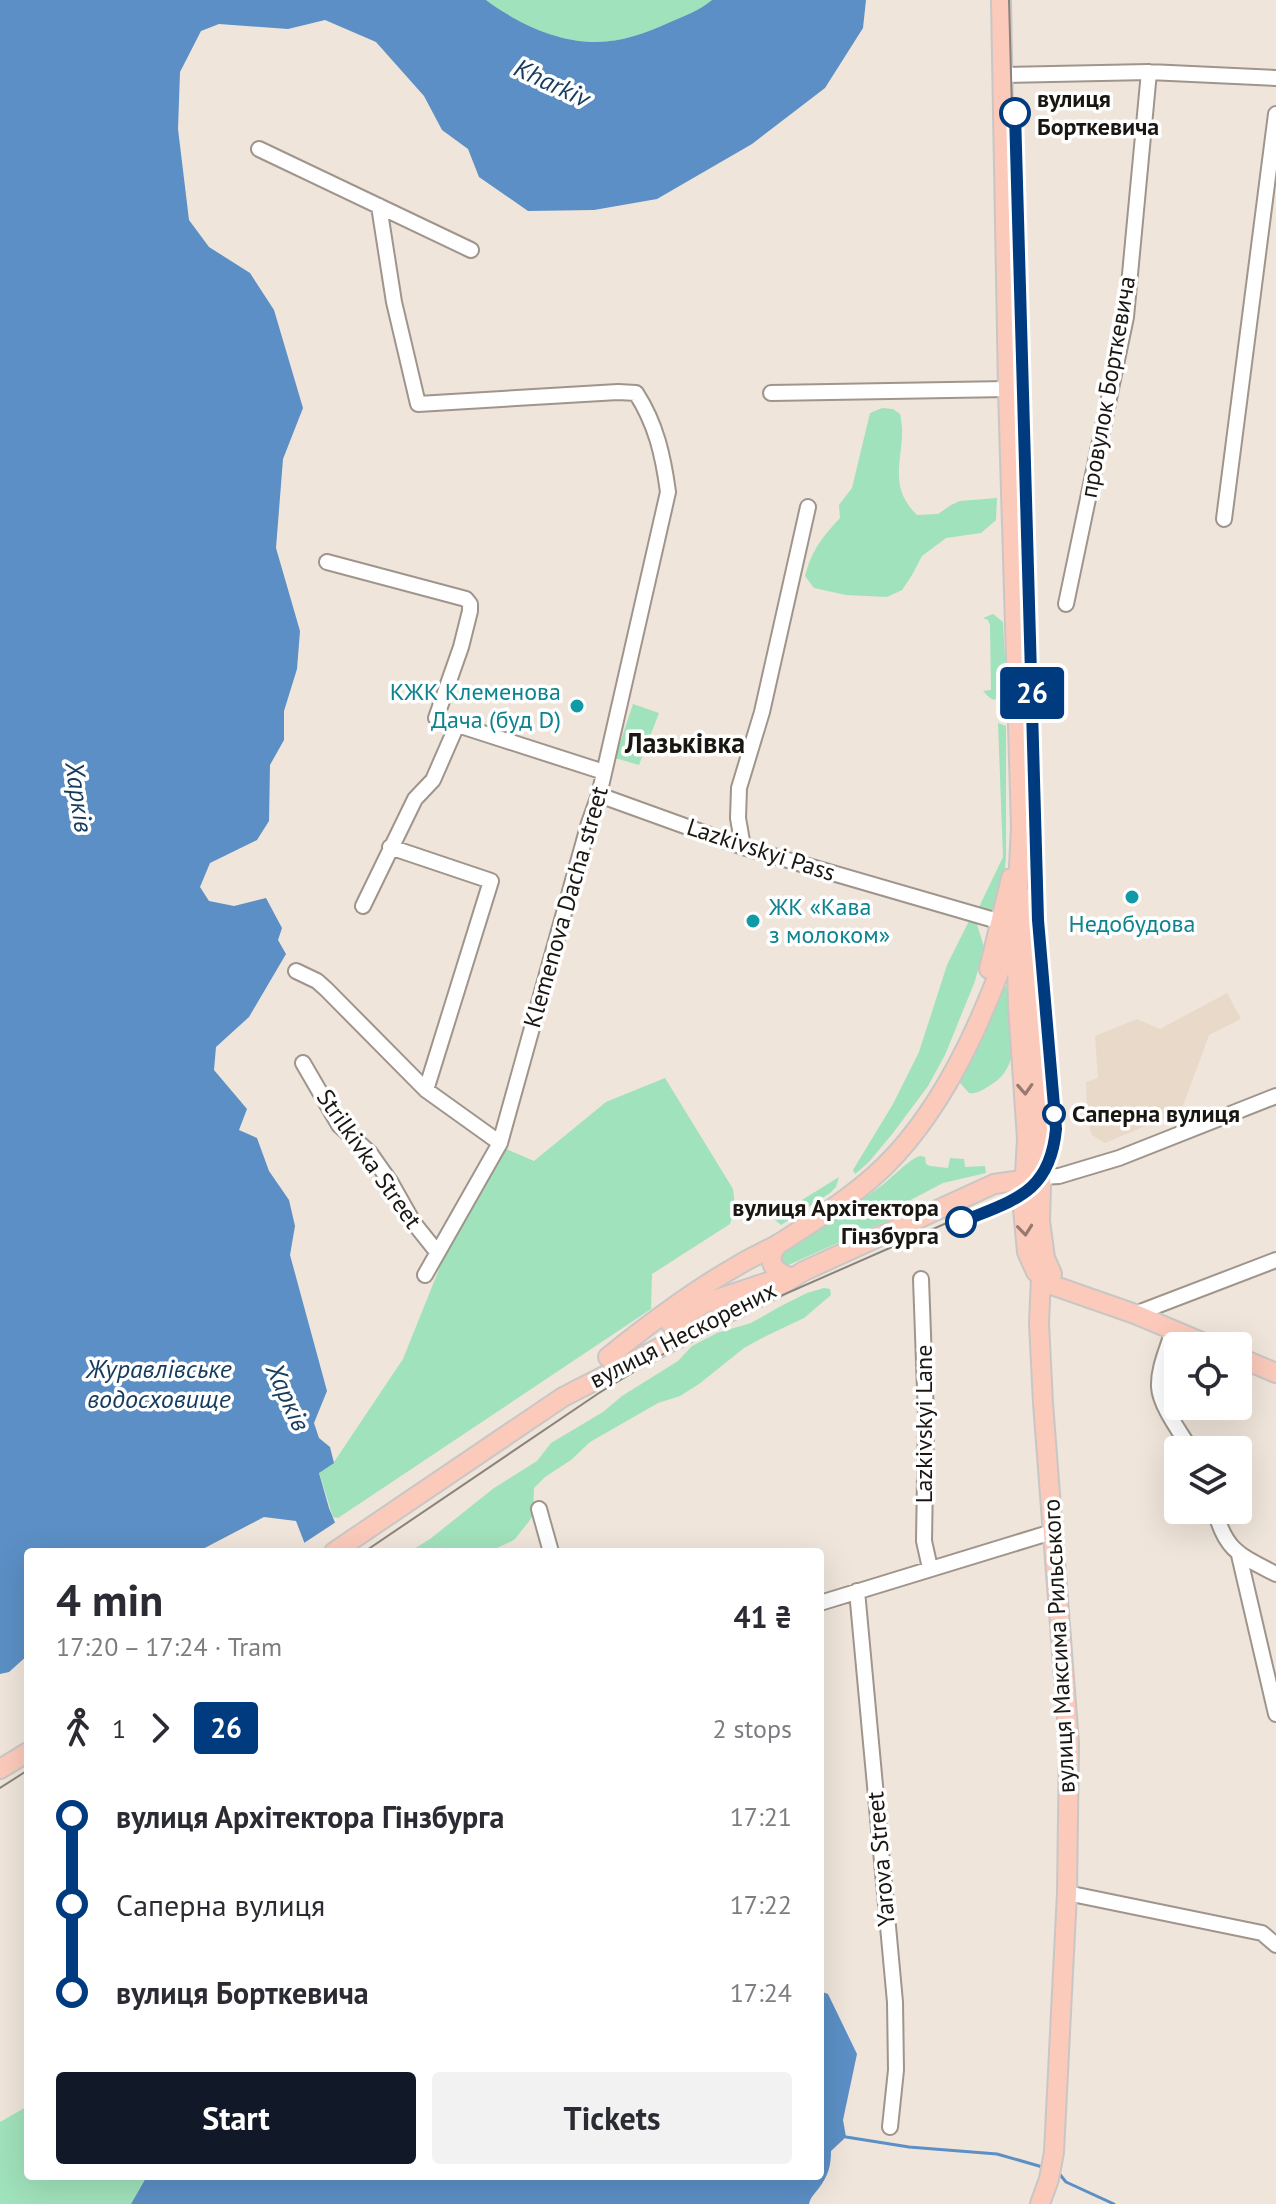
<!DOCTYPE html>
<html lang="en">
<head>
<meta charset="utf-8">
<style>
  :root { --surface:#fff; --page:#f2f2f3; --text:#2b2b33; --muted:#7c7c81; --accent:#111827 }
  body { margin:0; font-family:"PT Sans",sans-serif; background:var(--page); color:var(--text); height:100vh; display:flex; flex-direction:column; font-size:30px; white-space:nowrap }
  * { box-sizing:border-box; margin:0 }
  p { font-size:26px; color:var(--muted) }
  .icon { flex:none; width:44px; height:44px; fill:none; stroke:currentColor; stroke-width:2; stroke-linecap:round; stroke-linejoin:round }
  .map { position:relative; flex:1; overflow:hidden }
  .drawer { position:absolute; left:24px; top:1548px; width:800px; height:632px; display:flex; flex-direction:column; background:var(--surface); border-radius:8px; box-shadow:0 8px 32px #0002 }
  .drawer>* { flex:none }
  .badge { padding:0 16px; border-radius:6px; font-size:28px; line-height:52px }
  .controls { position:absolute; left:1164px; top:1332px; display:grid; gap:16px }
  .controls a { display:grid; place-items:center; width:88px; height:88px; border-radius:8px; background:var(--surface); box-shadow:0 8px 32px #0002; font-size:40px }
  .map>.badge { position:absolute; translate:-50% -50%; box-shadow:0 0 0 4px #fff }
  .legs { display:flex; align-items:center; gap:12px; height:88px; padding:0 32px; font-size:26px }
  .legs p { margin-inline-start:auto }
  .headline { display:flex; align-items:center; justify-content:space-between; height:136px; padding:0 32px }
  h1 { font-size:44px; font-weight:700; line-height:60px }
  .primary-button { display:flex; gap:16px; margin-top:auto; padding:16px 32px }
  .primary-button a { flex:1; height:92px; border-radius:8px; background:var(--accent); color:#fff; font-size:32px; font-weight:700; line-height:92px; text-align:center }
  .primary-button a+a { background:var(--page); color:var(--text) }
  ul { padding:0 32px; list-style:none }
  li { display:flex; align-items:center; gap:28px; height:88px; font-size:30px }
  li i { display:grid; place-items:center; width:12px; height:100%; margin:0 10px; background:currentColor }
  li i::after { content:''; width:20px; height:20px; margin:-10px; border:6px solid; border-radius:50%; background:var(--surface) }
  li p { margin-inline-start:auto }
  li:first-child i { background:linear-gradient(#0000 50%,currentColor 0) }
  li:last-child i { background:linear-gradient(currentColor 50%,#0000 0) }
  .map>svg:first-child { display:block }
</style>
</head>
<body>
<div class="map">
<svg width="1276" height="2204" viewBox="0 0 1276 2204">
  <rect width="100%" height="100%" fill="#efe5da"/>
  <path fill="#e9d9c9" d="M 1227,993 L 1241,1019 L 1209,1035 L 1181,1111 L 1105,1143 L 1092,1135 L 1087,1119 L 1086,1082 L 1098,1078 L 1095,1036 L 1137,1019 L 1160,1029 Z"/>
  <path fill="#a0e2bb" d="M 486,0 L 712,0 C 699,11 684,16 668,23 C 646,33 621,42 596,42 C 557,42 517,23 486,0 Z
    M 882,408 L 893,409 L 900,414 C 909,452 883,482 917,515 L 938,514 L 951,505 L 960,501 L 997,498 L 996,520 L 981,533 L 946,538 L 922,556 L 912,575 L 902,590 L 887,597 L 846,595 L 814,588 L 805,576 C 813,548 821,539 840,518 L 839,505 L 852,488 L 870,413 Z
    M 993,614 L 1003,622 L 1007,693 L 994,700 L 990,698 L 983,691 L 991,690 L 990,625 L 988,620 L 983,618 Z
    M 633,704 L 659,713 L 639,765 L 615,758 Z
    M 998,723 L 1006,726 L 1006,856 L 1003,896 L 994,913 L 984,911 L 979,907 L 1003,857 Z
    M 975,918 L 984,947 L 975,981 L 945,1055 L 928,1086 L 893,1133 L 868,1163 L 855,1174 L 853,1170 L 893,1104 L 919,1052 L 947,965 L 969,921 Z
    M 1001,986 L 1010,987 C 1012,1018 1024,1065 992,1084 C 984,1089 978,1094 969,1093 L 960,1083 L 961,1078 L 982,1032 Z
    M 665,1078 L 733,1189 L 735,1206 L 730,1224 L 652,1274 L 651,1309 L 338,1518 L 333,1517 L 319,1472 L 334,1462 L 403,1359 L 460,1217 L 502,1147 L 534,1161 L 606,1102 Z
    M 920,1156 L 925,1157 L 926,1164 L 930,1166 L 948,1168 L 950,1158 L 964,1159 L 965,1167 L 985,1166 L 986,1173 L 943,1183 L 903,1204 L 891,1219 L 784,1267 L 776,1256 C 811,1233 847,1211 881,1186 C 892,1178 909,1159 920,1156 Z
    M 839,1177 L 836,1187 L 830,1193 L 781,1225 L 773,1218 Z
    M 824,1288 L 830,1289 L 831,1295 L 804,1318 L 766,1336 L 744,1348 L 699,1384 L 680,1396 L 658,1403 L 590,1442 L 571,1460 L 545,1477 L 534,1488 L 533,1514 L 530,1520 L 515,1539 L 510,1542 L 488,1552 L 409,1552 L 430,1539 L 494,1488 L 537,1461 L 551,1443 L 603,1412 L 622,1396 L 678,1361 L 692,1346 L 717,1333 L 751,1323 L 781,1306 L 807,1293 Z
    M 28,2106 L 28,2176 L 147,2176 L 131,2204 L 0,2204 L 0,2122 Z"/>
  <path fill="#5b8fc5" d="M 0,0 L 486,0 C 517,23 557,42 596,42 C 621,42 646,33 668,23 C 684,16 699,11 712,0 L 866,0 L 863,28 L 825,88 L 752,144 L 657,199 L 594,210 L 528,211 L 479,177 L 468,149 L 442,130 L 424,96 L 376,42 L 325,20 L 288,29 L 219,24 L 201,31 L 180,72 L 178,129 L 189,220 L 209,247 L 250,273 L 274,310 L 303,408 L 283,459 L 276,548 L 300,631 L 297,669 L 284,711 L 284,740 L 270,765 L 269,821 L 257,840 L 210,863 L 200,887 L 209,901 L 234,906 L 266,898 L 282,928 L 278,940 L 286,954 L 249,1017 L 216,1047 L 214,1070 L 247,1109 L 239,1130 L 257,1138 L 269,1171 L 289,1200 L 295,1226 L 290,1255 L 327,1391 L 314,1423 L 319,1438 L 330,1447 L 334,1463 L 319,1473 L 329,1508 L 347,1552 L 308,1552 L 296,1521 L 264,1517 L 197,1552 L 28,1552 L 28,1655 L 9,1672 L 0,1674 Z
    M 820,1991 L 828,1994 L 857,2054 L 843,2120 L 846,2137 L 831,2151 C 831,2166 828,2176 819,2188 C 814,2195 811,2196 809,2204 L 131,2204 L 147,2176 L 820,2176 Z"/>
  <path fill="#efe5da" d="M 339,1520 L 351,1552 L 303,1552 L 301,1545 Z"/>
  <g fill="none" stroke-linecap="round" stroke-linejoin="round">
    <path stroke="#5b8fc5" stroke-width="3" d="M 846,2137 L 909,2147 L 997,2154 L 1046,2168
      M 1057,2171 L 1066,2182 L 1114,2204"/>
    <g stroke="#9f958c" stroke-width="18">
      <path id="minor" d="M 1003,75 L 1149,72 L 1276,78
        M 259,149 L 471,250
        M 379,206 L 394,302 L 418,404 L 618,392 L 636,393 C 656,424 663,455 668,492 L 599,795 L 589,823 L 500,1143 L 425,1275
        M 771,393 L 1008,389
        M 1224,519 L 1276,114
        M 327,562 L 466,599 L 470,604 L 470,611 L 461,647 L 436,718 L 604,772
        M 1066,604 L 1126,317 L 1149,72
        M 599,795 L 743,847 L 1008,924
        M 390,847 L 491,881 L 426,1090
        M 743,847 L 738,818 L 739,788 L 762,712 L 808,507
        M 363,906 L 415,799 L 433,780 L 457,725
        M 296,971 L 317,981 L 326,989 L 426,1090 L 500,1143
        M 303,1063 L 339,1125 L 370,1153 L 391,1183 L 413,1222 L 437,1252
        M 1041,1177 L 1059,1176 L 1119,1158 L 1276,1096
        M 921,1279 L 926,1417 L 924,1541 L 930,1568
        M 1135,1314 L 1276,1260
        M 1173,1330 C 1168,1348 1158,1368 1159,1387 C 1160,1406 1181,1433 1191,1450
        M 539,1509 L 551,1552
        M 1215,1510 C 1225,1551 1241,1556 1276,1574
        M 1239,1555 L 1276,1714
        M 857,1591 L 895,2002 L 896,2070 L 890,2127
        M 820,1603 L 1052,1532
        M 1067,1893 L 1262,1933 L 1276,1945"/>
    </g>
    <g stroke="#c8c7c6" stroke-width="22">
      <path id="major" d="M 1001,0 L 1008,389 L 1021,827 L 1016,927 L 1018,1006 L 1027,1139 L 1023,1209 L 1027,1252 L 1036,1272 L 1052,1285 L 1135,1314 L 1211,1346
        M 1027,898 L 1031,979 L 1043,1114 L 1040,1221 L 1045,1258 L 1052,1274
        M 989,969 L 1011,878
        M 778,1244 C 767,1258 770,1269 787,1276
        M 670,1323 L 705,1303 L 768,1282
        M 608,1357 C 649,1324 691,1292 737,1266 C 751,1257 766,1251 780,1243 C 812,1223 846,1201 874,1176 C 941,1117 983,1020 1012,937
        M 1238,1357 L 1276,1373
        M 334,1552 L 563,1397 L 778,1287 L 804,1271 L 994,1184 L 1041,1177
        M 0,1769 L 28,1752
        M 1040,2204 L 1049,2179 L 1054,2152 L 1067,1893 L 1069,1743 L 1043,1403 L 1039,1323 L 1041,1278 L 1047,1263"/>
    </g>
    <use href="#minor" stroke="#fff" stroke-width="14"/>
    <use href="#major" stroke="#fbcabb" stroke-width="18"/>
    <path stroke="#8a837c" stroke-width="2" d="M 364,1552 L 599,1393 L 703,1330 L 1015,1193 L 1030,1183 L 1041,1169 L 1048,1148 L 1051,1129 L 1034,921 L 1009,0
      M 0,1788 L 28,1770"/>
  </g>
  <defs><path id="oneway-chevron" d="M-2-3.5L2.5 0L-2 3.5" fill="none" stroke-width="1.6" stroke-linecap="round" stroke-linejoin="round" transform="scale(2)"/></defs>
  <g stroke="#96796f">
    <use href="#oneway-chevron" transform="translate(1025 1089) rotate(87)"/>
    <use href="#oneway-chevron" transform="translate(1025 1230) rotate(84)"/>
  </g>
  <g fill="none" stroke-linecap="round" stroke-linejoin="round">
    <g stroke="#fff" stroke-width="18">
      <path id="line-1" d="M 961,1222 C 1013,1200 1050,1194 1056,1129 L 1038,920 L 1015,113"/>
    </g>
    <use href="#line-1" stroke="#003b80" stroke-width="12"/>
  </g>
  <g fill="#fff" stroke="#003b80" stroke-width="4">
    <circle cx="1015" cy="113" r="14"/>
    <circle cx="1054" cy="1114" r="10"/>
    <circle cx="961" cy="1222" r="14"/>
  </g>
  <g fill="#0f9aa8" stroke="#fff" stroke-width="3">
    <circle cx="577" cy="706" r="8"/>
    <circle cx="1132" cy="897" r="8"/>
    <circle cx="753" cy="921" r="8"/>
  </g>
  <g text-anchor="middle" stroke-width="7" stroke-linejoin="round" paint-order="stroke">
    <g font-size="24" font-weight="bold" fill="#1a1713" stroke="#fff" text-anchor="start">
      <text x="1037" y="107">вулиця<tspan x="1037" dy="28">Борткевича</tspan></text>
      <text x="1072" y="1122">Саперна вулиця</text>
      <text x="939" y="1216" text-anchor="end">вулиця Архітектора<tspan x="939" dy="28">Гінзбурга</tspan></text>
    </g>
    <g font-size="24" fill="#1a1713" stroke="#fff">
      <text transform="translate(1108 387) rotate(-80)" y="8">провулок Борткевича</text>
      <text transform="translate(761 850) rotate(18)" y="8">Lazkivskyi Pass</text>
      <text transform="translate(566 907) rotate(-74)" y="8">Klemenova Dacha street</text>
      <text transform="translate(369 1159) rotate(55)" y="8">Strilkivka Street</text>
      <text transform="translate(683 1335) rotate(-27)" y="8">вулиця Нескорених</text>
      <text transform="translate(924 1424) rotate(-90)" y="8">Lazkivskyi Lane</text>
      <text transform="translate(1059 1646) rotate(-93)" y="8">вулиця Максима Рильського</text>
      <text transform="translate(881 1859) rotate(-95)" y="8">Yarova Street</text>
    </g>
    <g font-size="24" fill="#0d838f" stroke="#fff" text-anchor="end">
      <text x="561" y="700">КЖК Клеменова<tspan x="561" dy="28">Дача (буд D)</tspan></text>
      <text x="769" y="915" text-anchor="start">ЖК «Кава<tspan x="769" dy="28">з молоком»</tspan></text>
      <text x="1132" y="932" text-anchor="middle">Недобудова</text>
    </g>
    <g font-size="26" font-style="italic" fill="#153b5f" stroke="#fff">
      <text transform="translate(552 83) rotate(25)" y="9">Kharkiv</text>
      <text transform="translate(79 797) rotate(82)" y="9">Харків</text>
      <text x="159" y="1378">Журавлівське<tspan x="159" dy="30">водосховище</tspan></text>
      <text transform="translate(288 1397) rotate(66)" y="9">Харків</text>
    </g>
    <g font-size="28" font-weight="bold" fill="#1a1713" stroke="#fff">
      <text x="685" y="753">Лазьківка</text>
    </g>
  </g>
</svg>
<div class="controls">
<a><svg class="icon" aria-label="locate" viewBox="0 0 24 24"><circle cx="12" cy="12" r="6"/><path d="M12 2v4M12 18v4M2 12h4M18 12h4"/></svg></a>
<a><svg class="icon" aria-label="layers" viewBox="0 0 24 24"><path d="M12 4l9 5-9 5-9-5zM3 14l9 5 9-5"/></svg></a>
</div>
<b class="badge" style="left:1032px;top:693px;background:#003b80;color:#fff">26</b>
<section class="drawer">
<div class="headline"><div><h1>4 min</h1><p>17:20 – 17:24 · Tram</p></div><b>41 ₴</b></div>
<div class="legs"><svg class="icon" aria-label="walk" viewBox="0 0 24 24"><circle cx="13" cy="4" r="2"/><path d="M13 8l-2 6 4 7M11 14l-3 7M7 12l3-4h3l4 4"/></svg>1<svg class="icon" aria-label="forward" viewBox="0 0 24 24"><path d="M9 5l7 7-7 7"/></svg><b class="badge" style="background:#003b80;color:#fff">26</b><p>2 stops</p></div>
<ul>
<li><i style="color:#003b80"></i><b>вулиця Архітектора Гінзбурга</b><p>17:21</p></li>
<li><i style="color:#003b80"></i><span>Саперна вулиця</span><p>17:22</p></li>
<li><i style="color:#003b80"></i><b>вулиця Борткевича</b><p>17:24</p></li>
</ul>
<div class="primary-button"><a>Start</a><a>Tickets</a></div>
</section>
</div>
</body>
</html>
